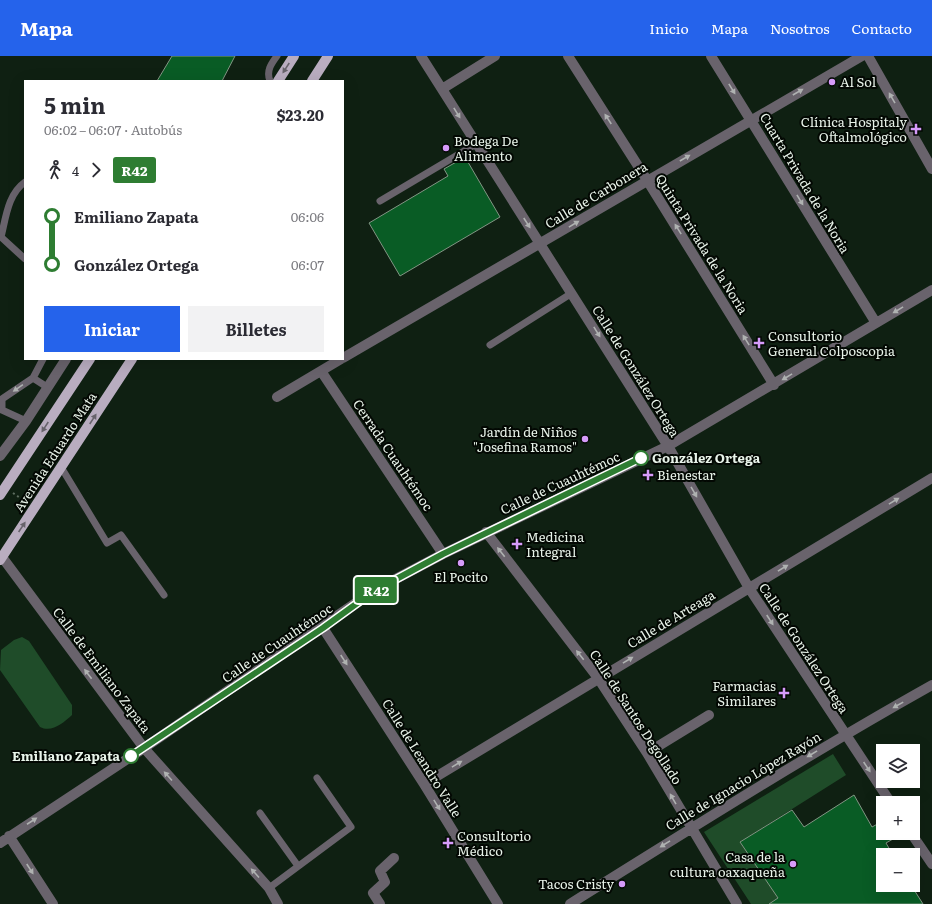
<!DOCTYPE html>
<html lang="es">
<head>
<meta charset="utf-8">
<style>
  :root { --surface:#fff; --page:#f2f2f3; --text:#2b2b33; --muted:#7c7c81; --accent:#2563eb }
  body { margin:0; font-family:Literata,serif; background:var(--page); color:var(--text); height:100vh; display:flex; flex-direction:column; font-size:15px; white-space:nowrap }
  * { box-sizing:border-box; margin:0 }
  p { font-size:13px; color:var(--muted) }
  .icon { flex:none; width:22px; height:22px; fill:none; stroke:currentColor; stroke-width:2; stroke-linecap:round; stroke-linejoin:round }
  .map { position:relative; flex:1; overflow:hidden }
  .panel { position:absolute; left:24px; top:24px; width:320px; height:280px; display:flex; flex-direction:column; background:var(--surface); border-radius:0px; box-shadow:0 4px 16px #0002 }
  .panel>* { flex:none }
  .badge { padding:0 8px; border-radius:3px; font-size:14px; line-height:26px }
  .buttons { position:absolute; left:876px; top:688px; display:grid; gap:8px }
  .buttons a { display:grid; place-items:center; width:44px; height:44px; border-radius:0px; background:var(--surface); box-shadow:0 4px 16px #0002; font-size:20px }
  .map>.badge { position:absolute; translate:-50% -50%; box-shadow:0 0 0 2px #fff }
  .legs { display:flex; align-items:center; gap:6px; height:44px; padding:0 20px; font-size:13px }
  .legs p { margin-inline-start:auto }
  .head { display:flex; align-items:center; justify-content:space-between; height:68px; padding:0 20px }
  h1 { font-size:22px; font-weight:700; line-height:30px }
  .action { display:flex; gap:8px; margin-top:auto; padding:8px 20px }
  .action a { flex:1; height:46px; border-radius:0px; background:var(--accent); color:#fff; font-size:16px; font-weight:700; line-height:46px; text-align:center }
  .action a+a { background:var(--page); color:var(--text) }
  ul { padding:0 20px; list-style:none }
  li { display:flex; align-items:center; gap:14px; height:48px; font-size:15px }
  li i { display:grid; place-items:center; width:6px; height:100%; margin:0 5px; background:currentColor }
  li i::after { content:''; width:10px; height:10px; margin:-5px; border:3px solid; border-radius:50%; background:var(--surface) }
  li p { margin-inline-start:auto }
  li:first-child i { background:linear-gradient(#0000 50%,currentColor 0) }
  li:last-child i { background:linear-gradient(currentColor 50%,#0000 0) }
  header { display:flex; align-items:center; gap:24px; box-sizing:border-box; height:56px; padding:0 20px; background:var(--accent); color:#fff }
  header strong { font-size:19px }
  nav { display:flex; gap:22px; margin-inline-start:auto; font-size:14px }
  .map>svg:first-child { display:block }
</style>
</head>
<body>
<header>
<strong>Mapa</strong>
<nav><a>Inicio</a><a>Mapa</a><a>Nosotros</a><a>Contacto</a></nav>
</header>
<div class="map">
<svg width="932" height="848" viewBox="0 0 932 848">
  <rect width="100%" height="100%" fill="#0f2012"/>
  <path fill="#1f4c29" d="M 22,581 L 29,585 L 72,649 L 72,659 C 63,667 52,677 40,671 L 0,614 L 1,594 L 14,584 Z
    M 833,698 L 846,719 L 740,786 L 778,842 L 769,848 L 751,848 L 704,776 Z"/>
  <path fill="#095c25" stroke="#829684" d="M 172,0 L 235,0 L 222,25 L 157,25 Z
    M 465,101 L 500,161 L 400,220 L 369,167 L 448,120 L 444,113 Z
    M 854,739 L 872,771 L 883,765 L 883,777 L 888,777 L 893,783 L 886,787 L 893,799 L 883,799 L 883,829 L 911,829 L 923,848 L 769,848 L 778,842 L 740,786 L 792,754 L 804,771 Z"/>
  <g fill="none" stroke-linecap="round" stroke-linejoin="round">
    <path stroke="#5f6e61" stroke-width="2" stroke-dasharray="2 3" stroke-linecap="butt" d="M 13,437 L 26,446"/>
    <path stroke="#69636c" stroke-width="7" d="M 270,25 C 266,15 271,8 277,0
      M 25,126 C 8,138 6,161 1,181 L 25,203
      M 380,145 L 476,88
      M 490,289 L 572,237
      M 33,322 L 47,331
      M 26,365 L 2,354 L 2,343 L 33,322 L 43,303
      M 61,411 L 107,487 L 121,479 L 164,539
      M 260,757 L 298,810
      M 269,832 L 351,771 L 317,722"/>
    <path stroke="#69636c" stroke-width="10" d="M 421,0 L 668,390 L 749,532 L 891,747
      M 568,0 L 647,124 L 774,329
      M 711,0 L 876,267
      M 868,0 L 932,113
      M 442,33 L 495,0
      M 343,302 L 862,0
      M 321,315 L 443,498
      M 277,341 L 341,303
      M 486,476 L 598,622 L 647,697 L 737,848
      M 2,501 L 144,692 L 269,832 L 278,848
      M 323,572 L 424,728 L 498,848
      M 647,697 L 709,659
      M 424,728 L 932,422
      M 911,777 L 932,808
      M 9,780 L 53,848
      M 0,787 L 144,692 L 373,535 L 443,498 L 668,390 L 932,234
      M 380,848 L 373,837 L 385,826 L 380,815 L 394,802
      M 570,848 C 690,773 809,698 932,629"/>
    <path stroke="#69636c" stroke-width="10" d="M 0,400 L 26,365 L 66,303"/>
    <path stroke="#b9adc0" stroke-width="10" d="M 278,25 L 294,0
      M 312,25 L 328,0
      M 0,439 L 90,303
      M 0,504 L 132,303"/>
  </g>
  <defs><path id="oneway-solid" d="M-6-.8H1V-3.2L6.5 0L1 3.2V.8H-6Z"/></defs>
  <g fill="#67636b">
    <use href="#oneway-solid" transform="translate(286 12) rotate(123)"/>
    <use href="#oneway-solid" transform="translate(93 363) rotate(-57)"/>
    <use href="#oneway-solid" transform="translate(45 371) rotate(123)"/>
    <use href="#oneway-solid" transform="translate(22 471) rotate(-56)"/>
  </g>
  <g fill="#afb2b1">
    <use href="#oneway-solid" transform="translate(732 33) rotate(58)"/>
    <use href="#oneway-solid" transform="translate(798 36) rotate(-30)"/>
    <use href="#oneway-solid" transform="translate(892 42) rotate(-120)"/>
    <use href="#oneway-solid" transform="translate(457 57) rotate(58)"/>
    <use href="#oneway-solid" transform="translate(608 63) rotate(-123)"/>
    <use href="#oneway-solid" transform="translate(685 102) rotate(-30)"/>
    <use href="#oneway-solid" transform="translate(800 144) rotate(59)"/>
    <use href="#oneway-solid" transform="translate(527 167) rotate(57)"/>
    <use href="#oneway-solid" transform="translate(574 168) rotate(-31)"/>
    <use href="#oneway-solid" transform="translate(678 173) rotate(-122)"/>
    <use href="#oneway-solid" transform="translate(898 254) rotate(149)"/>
    <use href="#oneway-solid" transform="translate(597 276) rotate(58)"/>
    <use href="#oneway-solid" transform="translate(746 284) rotate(-122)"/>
    <use href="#oneway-solid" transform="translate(787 321) rotate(149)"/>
    <use href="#oneway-solid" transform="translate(18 332) rotate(145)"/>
    <use href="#oneway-solid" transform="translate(694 436) rotate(60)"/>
    <use href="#oneway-solid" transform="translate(894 445) rotate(-31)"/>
    <use href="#oneway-solid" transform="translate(501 496) rotate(-128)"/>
    <use href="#oneway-solid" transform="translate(783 512) rotate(-31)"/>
    <use href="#oneway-solid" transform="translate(770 564) rotate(57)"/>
    <use href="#oneway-solid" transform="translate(580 599) rotate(-128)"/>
    <use href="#oneway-solid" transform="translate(344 604) rotate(57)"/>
    <use href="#oneway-solid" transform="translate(628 604) rotate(-31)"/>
    <use href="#oneway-solid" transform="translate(88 618) rotate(-127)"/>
    <use href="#oneway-solid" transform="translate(898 649) rotate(151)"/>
    <use href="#oneway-solid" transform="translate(812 698) rotate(149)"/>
    <use href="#oneway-solid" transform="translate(457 708) rotate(-31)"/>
    <use href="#oneway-solid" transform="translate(867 711) rotate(56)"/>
    <use href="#oneway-solid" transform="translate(168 720) rotate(-132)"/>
    <use href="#oneway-solid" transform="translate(673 743) rotate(-120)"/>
    <use href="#oneway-solid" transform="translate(437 749) rotate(58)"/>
    <use href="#oneway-solid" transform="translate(32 765) rotate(-33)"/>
    <use href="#oneway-solid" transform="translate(665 788) rotate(148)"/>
    <use href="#oneway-solid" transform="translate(30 813) rotate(57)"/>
    <use href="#oneway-solid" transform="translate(255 817) rotate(-132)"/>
  </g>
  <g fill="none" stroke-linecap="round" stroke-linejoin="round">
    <g stroke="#fff" stroke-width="9">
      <path id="line-1" d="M 131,700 L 323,572 L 374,535 L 443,498 L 641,402"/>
    </g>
    <use href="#line-1" stroke="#2e7d32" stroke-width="6"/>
  </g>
  <g fill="#d69bfa" stroke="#030803" stroke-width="1.5">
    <circle cx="832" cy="26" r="4"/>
    <path d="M914 67h4v4h4v4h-4v4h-4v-4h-4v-4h4z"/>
    <circle cx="446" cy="92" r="4"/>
    <path d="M757 281h4v4h4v4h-4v4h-4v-4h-4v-4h4z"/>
    <circle cx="585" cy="383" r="4"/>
    <path d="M646 413h4v4h4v4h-4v4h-4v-4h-4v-4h4z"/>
    <path d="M515 482h4v4h4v4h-4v4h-4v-4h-4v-4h4z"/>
    <circle cx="461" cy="507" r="4"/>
    <path d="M782 631h4v4h4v4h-4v4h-4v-4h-4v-4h4z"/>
    <path d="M446 781h4v4h4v4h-4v4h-4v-4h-4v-4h4z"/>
    <circle cx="793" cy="808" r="4"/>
    <circle cx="622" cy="828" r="4"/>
  </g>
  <g fill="#fff" stroke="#2e7d32" stroke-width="2">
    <circle cx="641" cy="402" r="7"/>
    <circle cx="131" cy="700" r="7"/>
  </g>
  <g text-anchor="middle" stroke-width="4" stroke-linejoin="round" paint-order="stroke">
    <g font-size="13" fill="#e8f3e9" stroke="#030803" text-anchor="start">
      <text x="840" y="31">Al Sol</text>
      <text x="907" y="71" text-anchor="end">Clínica Hospitaly<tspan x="907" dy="15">Oftalmológico</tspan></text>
      <text x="454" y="90">Bodega De<tspan x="454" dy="15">Alimento</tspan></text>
      <text x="768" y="285">Consultorio<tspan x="768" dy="15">General Colposcopia</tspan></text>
      <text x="577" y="381" text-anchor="end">Jardín de Niños<tspan x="577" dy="15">"Josefina Ramos"</tspan></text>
      <text x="657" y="424">Bienestar</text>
      <text x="526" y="486">Medicina<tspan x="526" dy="15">Integral</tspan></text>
      <text x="461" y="526" text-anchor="middle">El Pocito</text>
      <text x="776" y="635" text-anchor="end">Farmacias<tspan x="776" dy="15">Similares</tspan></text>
      <text x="457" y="785">Consultorio<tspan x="457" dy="15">Médico</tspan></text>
      <text x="785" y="806" text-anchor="end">Casa de la<tspan x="785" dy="15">cultura oaxaqueña</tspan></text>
      <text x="614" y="833" text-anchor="end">Tacos Cristy</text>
    </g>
    <g font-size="13" fill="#e8f3e9" stroke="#030803">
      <text transform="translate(805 127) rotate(59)" y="5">Cuarta Privada de la Noria</text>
      <text transform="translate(596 139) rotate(-31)" y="5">Calle de Carbonera</text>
      <text transform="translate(702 188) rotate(58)" y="5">Quinta Privada de la Noria</text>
      <text transform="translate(636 315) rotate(58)" y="5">Calle de González Ortega</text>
      <text transform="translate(55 396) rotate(-57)" y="5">Avenida Eduardo Mata</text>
      <text transform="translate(393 399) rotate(56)" y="5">Cerrada Cuauhtémoc</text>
      <text transform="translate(560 427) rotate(-25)" y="5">Calle de Cuauhtémoc</text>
      <text transform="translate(671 563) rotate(-31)" y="5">Calle de Arteaga</text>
      <text transform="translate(277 587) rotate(-34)" y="5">Calle de Cuauhtémoc</text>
      <text transform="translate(804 592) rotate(57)" y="5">Calle de González Ortega</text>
      <text transform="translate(102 614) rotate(53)" y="5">Calle de Emiliano Zapata</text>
      <text transform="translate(636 661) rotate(57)" y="5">Calle de Santos Degollado</text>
      <text transform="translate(422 702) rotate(58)" y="5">Calle de Leandro Valle</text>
      <text transform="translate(743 725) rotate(-31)" y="5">Calle de Ignacio López Rayón</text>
    </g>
    <g font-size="13" font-weight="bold" fill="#e8f3e9" stroke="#030803" text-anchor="start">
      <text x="652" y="407">González Ortega</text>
      <text x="120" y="705" text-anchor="end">Emiliano Zapata</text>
    </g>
  </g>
</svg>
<div class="buttons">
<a><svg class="icon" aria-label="layers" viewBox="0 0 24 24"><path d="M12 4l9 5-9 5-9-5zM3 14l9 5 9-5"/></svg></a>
<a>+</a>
<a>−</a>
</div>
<b class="badge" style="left:376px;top:534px;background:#2e7d32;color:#fff">R42</b>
<section class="panel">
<div class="head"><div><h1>5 min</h1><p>06:02 – 06:07 · Autobús</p></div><b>$23.20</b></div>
<div class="legs"><svg class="icon" aria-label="walk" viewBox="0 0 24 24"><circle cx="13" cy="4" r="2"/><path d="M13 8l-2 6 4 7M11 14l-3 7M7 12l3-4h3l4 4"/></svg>4<svg class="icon" aria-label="forward" viewBox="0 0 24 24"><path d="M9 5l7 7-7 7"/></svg><b class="badge" style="background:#2e7d32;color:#fff">R42</b></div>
<ul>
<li><i style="color:#2e7d32"></i><b>Emiliano Zapata</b><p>06:06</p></li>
<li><i style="color:#2e7d32"></i><b>González Ortega</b><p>06:07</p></li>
</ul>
<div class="action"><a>Iniciar</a><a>Billetes</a></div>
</section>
</div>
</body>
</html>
